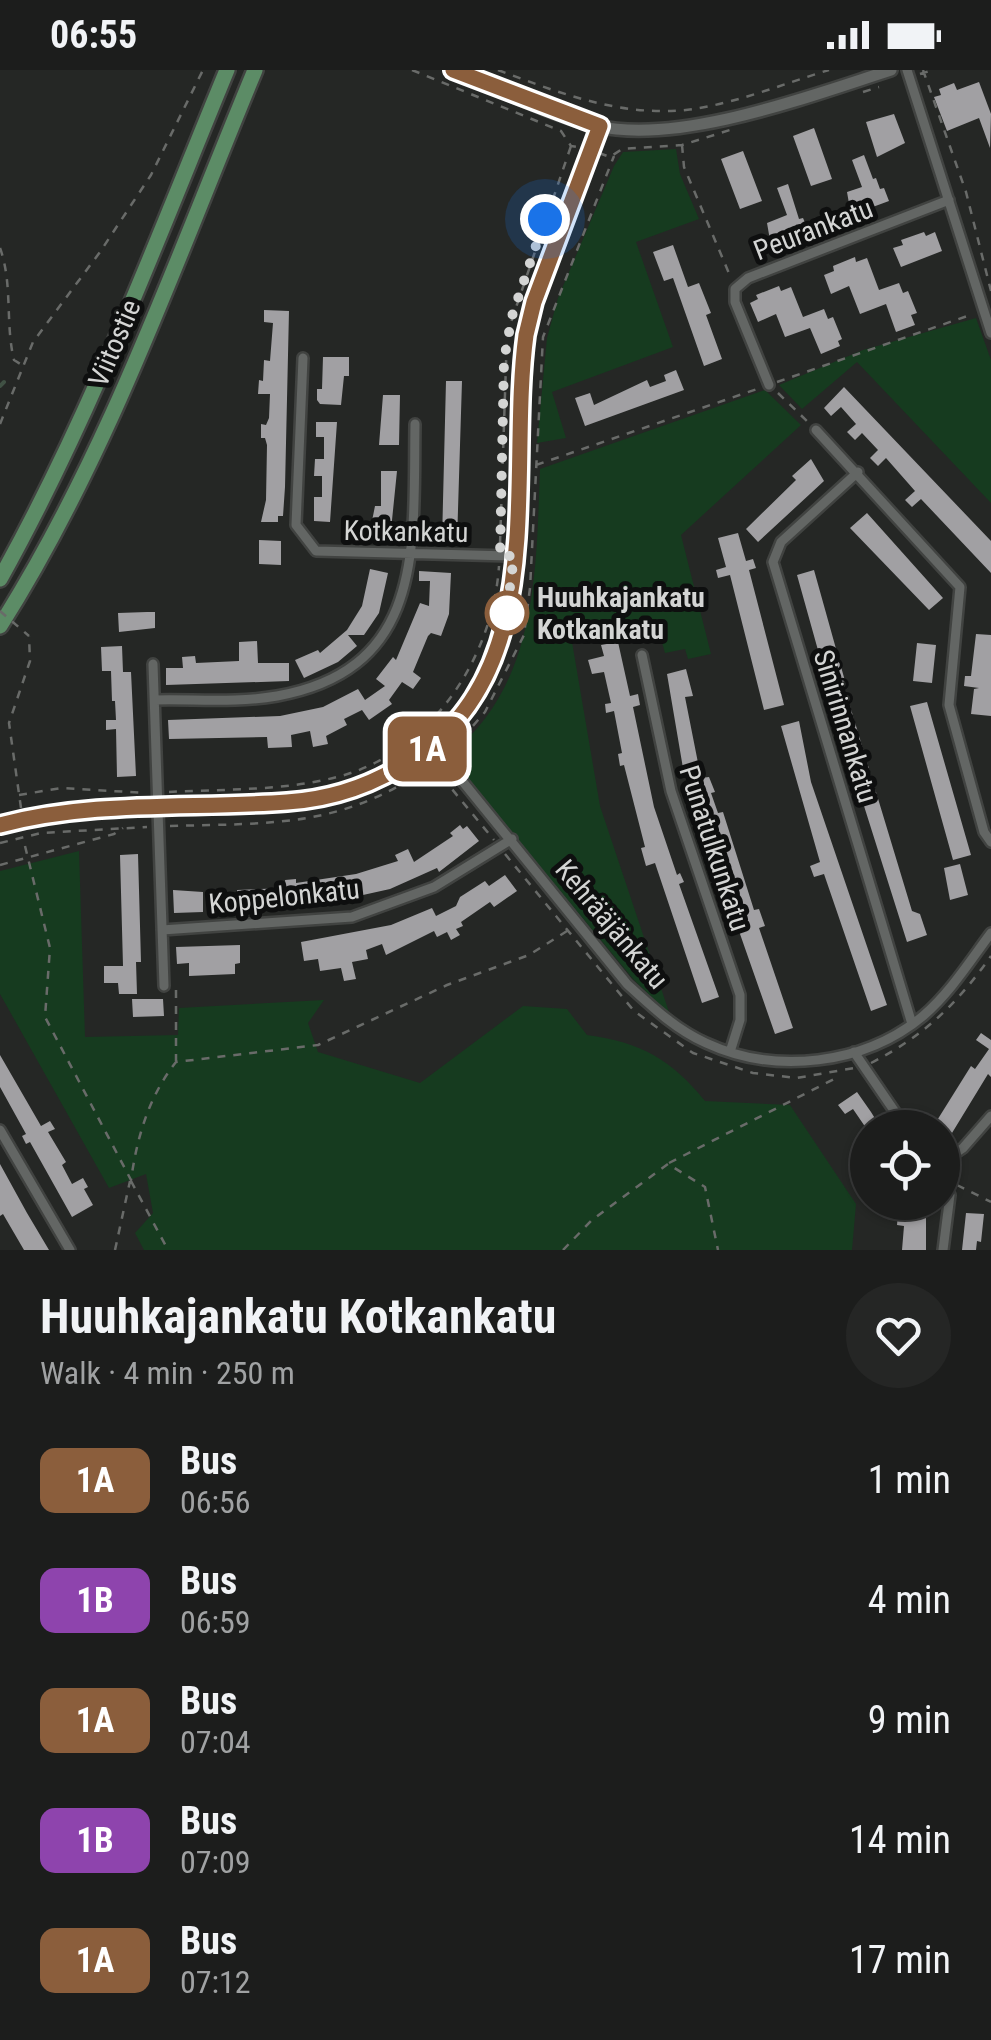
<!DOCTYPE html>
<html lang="en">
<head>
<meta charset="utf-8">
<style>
  :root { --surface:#1c1d1c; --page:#252625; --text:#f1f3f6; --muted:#a0a2a3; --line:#3a3b3b }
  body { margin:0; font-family:"Roboto Condensed",sans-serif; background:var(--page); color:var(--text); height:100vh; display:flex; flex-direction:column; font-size:38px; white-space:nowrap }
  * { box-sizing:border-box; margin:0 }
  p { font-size:32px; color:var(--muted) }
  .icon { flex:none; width:55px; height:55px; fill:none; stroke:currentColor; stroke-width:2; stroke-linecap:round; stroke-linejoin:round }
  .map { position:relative; height:1180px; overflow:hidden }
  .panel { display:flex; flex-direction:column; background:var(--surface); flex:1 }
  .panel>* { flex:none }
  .badge { padding:0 20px; border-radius:15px; font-size:35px; line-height:65px }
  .controls { position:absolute; left:850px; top:1040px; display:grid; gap:20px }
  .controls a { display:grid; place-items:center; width:110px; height:110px; border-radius:50%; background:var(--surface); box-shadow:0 2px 8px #0004,0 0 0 2px var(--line); font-size:50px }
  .you { position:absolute; width:50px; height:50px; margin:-25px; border:8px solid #fff; border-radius:50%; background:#1a73e8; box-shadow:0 0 0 15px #1a73e833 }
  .map>.badge { position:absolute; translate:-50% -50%; box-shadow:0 0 0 5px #fff }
  .round { display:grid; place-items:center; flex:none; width:105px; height:105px; border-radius:52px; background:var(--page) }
  .head { display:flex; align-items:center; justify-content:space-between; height:170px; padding:0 40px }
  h1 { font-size:48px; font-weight:700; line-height:75px }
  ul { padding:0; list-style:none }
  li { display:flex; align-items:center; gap:30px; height:120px; padding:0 40px }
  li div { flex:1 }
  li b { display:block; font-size:38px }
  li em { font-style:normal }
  li .badge { min-width:110px; font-weight:700; text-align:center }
  .status { display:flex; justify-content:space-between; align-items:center; height:70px; padding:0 50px; background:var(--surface); direction:ltr }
  .status svg { height:28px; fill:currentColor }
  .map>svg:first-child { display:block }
</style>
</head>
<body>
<div class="status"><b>06:55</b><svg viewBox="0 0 49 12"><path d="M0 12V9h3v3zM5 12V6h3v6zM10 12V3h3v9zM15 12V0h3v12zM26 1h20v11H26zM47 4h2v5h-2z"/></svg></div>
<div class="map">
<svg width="991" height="1180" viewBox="0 0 991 1180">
  <rect width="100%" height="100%" fill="#252725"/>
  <path fill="#163b1f" d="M 676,79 L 680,104 L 699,149 L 636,172 L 673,277 L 552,322 L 566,368 L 537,373 L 547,268 L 558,228 L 614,96 L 623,82 Z
    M 976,248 L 991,290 L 991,433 L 857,292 L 802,339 L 779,315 L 863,280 Z
    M 765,320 L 801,355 L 681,465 L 711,584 L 688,589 L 685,579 L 665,583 L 659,562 L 632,567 L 630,558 L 572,572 L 600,736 L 670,945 L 634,910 L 448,686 C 538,616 536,502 540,399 Z
    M 79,781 L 85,967 L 178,965 L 179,938 L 324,930 L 308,953 L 318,982 L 420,1013 L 523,936 L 567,939 L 587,965 C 641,972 672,990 705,1031 L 790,1035 L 856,1134 L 852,1180 L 144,1180 L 135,1163 L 153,1143 L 146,1104 L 109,1118 L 0,924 L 0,801 Z"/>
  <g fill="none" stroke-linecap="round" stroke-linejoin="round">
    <path stroke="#405144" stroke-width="4" d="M 0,316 L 4,312"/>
  </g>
  <path fill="#a1a0a3" d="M 979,12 L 991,44 L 990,78 L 979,48 L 947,61 L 934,27 L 941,25 L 939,19 L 954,13 L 957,20 Z
    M 894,44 L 905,73 L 877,87 L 866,52 Z
    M 814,58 L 832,109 L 811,116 L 793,66 Z
    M 743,81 L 762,131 L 740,139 L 721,89 Z
    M 864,85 L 873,109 L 876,108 L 880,119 L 884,118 L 889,131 L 851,145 L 847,122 L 862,117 L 852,90 Z
    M 788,114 L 799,149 L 803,148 L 809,162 L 771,176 L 767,153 L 787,145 L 777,118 Z
    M 924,162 L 926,166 L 935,162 L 942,181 L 901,197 L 893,178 L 903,175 L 901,170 Z
    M 673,175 L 688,217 L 699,213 L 711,243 L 706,245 L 722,289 L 704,296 L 673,208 L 664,211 L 653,182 Z
    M 855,187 L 856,192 L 867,188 L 879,220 L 899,213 L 903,223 L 908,221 L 917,243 L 911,245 L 915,255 L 896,262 L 886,234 L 860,244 L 849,216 L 831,224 L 824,205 L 834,201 L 833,196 Z
    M 779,216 L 781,221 L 791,217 L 803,247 L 824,239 L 828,249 L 833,247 L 842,269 L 838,271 L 840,276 L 821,284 L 810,258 L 785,267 L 776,244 L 758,252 L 750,233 L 758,229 L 756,225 Z
    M 264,240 L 289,241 L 285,417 L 283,446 L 278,446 L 278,452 L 261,452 L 266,430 L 267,375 L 265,368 L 261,368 L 261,354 L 266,355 L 269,348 L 270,324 L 258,324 L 259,310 L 263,311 L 264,290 L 270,291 L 273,253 L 264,252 Z
    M 323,287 L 349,287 L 349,306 L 344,306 L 341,335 L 320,334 L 317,330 L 317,319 L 322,319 Z
    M 676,300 L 684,320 L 585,356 L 575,328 L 590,323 L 594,335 L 647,310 L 650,317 L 666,311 L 664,305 Z
    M 446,311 L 462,311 L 457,472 L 442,471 Z
    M 844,317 L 991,471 L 991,503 L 921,429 L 912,437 L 905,430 L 915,421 L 886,388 L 878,396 L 870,388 L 878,380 L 862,363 L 855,370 L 847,362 L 856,354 L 841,337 L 831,346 L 824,338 Z
    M 383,325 L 400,325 L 399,375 L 379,375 Z
    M 316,352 L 337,352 L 330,452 L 314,451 L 314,427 L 322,427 L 322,406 L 314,406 L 315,389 L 324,389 L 324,367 L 316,367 Z
    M 811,389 L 824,411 L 758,472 L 746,459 L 796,410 L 792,406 Z
    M 381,401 L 397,401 L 391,460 L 375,460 L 375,451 L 372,451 L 375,436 L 381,436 Z
    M 867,443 L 943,528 L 929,540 L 850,458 Z
    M 738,463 L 746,491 L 753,489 L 756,498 L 749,500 L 784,635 L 764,640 L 730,505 L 718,508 L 716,500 L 726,497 L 718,468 Z
    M 259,470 L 281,471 L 281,495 L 259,494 Z
    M 370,499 L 388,503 L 379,543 L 364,565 L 348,565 L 357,576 L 338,592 L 304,608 L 295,590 L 318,580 L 320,583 L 347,560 L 362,536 Z
    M 814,500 L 845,611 L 828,616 L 797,505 Z
    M 419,501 L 451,503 L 449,544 L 441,566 L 431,563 L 428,566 L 413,602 L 421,608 L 413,619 L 402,612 L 389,630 L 392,634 L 369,650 L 362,640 L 344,649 L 347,655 L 326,666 L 328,674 L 313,677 L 310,661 L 291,665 L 292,677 L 268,678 L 267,667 L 169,669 L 168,650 L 280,646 L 323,637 L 358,619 L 365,630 L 385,616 L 376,609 L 393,587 L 396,590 L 420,533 L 429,536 L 430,511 L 419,511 Z
    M 147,542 L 155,542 L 155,558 L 119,562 L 118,543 Z
    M 976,564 L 991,565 L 991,646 L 971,644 L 974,619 L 979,618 L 964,616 L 965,606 L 971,606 Z
    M 257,571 L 258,593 L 289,593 L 289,611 L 166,615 L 166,598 L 183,598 L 182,587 L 195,586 L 196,593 L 239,591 L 239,572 Z
    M 618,572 L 630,626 L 638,624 L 640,635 L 633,637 L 654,737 L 677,805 L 680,803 L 684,812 L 679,814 L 719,927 L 702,933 L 655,793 L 646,796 L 641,778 L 645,777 L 624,695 L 620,696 L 618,684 L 622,683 L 614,641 L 606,643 L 605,634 L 611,633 L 604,602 L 592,604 L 588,590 L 604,586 L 601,575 Z
    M 917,573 L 936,575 L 932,613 L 913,611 Z
    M 122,576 L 123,602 L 131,602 L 136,706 L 117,707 L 116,659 L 106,660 L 106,650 L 116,650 L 115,631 L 112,631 L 111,601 L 102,601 L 101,577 Z
    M 686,599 L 693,626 L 685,627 L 701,708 L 709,707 L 715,722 L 711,723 L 718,743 L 723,742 L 754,840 L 759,839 L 765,856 L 759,858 L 793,958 L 775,964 L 684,704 L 667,604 Z
    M 927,632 L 971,785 L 953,790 L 910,636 Z
    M 850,636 L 912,841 L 920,844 L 927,865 L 907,872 L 834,641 Z
    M 799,651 L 811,712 L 887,935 L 871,941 L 824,804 L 814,807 L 810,796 L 820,792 L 781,656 Z
    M 460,755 L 463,759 L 467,756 L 479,771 L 439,802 L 437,798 L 390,819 L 327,833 L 316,835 L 315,829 L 297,830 L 297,838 L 238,839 L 237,820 L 286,818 L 285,810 L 296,809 L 296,813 L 356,804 L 398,791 L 395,785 L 408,779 L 414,792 L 453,766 L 450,763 Z
    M 138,784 L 141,892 L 136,892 L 137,924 L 119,924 L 118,913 L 104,913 L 104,896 L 123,896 L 120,785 Z
    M 960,794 L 968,825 L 950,830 L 944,798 Z
    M 505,805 L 517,821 L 494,837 L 490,832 L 461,852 L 463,856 L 456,859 L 460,865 L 451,870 L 447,862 L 437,867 L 434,861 L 386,885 L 382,874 L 366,880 L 368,889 L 352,892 L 356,909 L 344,911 L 341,898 L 320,901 L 318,889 L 304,891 L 301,872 L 391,855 L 432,838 L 436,846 L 456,836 L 460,827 L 485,811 L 489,816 Z
    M 173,820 L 203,822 L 203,842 L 174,843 Z
    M 240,875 L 240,893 L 235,894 L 235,904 L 189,906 L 189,893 L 177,894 L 176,877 Z
    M 132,929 L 163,929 L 164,946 L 133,947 Z
    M 981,963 L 991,970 L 991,1007 L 988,1004 L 952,1063 L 936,1052 L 971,996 L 975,999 L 989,979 L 976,970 Z
    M 0,985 L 41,1056 L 50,1051 L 55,1059 L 48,1062 L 66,1092 L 62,1095 L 72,1114 L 83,1108 L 88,1117 L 84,1119 L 93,1135 L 72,1147 L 30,1072 L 26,1074 L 22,1066 L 26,1064 L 0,1017 Z
    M 857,1022 L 871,1042 L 881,1058 L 866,1058 L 853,1039 L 845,1044 L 838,1035 Z
    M 0,1094 L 27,1143 L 49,1180 L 24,1180 L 3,1144 L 0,1146 Z
    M 899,1132 L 926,1132 L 926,1180 L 902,1180 L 904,1156 L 897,1155 Z
    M 966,1143 L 984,1144 L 981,1172 L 977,1171 L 976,1180 L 962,1180 Z"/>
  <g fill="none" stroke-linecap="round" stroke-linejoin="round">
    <g stroke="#414341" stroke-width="14">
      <path id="minor" d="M 907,0 L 991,263
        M 303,288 L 296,455 L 316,481 L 514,486
        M 769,315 L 735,232 L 735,219 L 748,208 L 949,130
        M 816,360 L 960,517 L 949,635 L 984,762 L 991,772
        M 858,402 L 781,472 L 773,492 L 912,954
        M 642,585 L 671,721 L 740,925 L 740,950 L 730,982
        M 153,594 L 164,916
        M 155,630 C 194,629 238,633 277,626 C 427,599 413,474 415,354
        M 433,675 L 627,914 C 651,936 675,959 706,973 C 775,1005 864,995 923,946 C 950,923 970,891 991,863
        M 162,860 L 352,847 L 434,817 L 512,769
        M 854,982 L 906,1058
        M 0,1060 L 70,1180
        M 942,1092 L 963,1078 L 991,1046
        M 942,1112 L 950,1125 L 943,1180"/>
    </g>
    <g stroke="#414341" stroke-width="16">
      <path id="tertiary" d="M 453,0 C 500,19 548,44 597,56 C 680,75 810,26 891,0
        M 0,755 C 93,730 191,739 287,732 C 333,729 376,714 414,688 C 551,596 507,405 525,265 L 534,232 L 599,56"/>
    </g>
    <g stroke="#414341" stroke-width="20">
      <path id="trunk" d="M 0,509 C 91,346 156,172 227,0
        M 0,556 C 109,384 177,187 255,0"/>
    </g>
    <path stroke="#696b69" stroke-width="2.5" stroke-dasharray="8 8" stroke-linecap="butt" d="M 412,0 L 561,61 L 571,76 L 577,77
      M 498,0 C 554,21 610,43 671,41 C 720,40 782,14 829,0
      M 923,0 L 966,122 L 991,221
      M 920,4 L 933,0
      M 863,22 L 879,17
      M 682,75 L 684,97 L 731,208
      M 599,83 L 610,87 L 622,79 L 682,75 L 730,60
      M 0,178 C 13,214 5,253 14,290 L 22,295
      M 777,312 L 973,244
      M 778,323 L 808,352
      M 0,354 L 33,272 L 100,182 L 151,105 L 203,0
      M 536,395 L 760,318
      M 500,474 L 507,264 L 571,76
      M 452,680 L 485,642 L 524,565 L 530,518 L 543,267 L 614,86
      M 432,695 L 494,770
      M 169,722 C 224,719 283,721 337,707 C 430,684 493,588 499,496
      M 19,725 L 61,718 L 146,723
      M 21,738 L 9,653 L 30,591 L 29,566
      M 170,756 C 275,753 344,758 433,694
      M 0,773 L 41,763 L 147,757
      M 25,776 L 50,878 L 45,947 L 131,1110 C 137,1067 149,1026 176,992 L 318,975 L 447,915 L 529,885 L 567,861
      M 505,784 L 634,941 L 693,983 L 753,1003 L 797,1008 L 854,998
      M 0,795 L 114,764 L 123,758
      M 176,920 L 176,991
      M 871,993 C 924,966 957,934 991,886
      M 669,1093 L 840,1006
      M 131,1111 L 168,1180
      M 957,1115 L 991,1132
      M 115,1180 L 130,1111
      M 563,1180 L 592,1150 L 668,1094 L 705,1117 L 718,1180"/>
    <use href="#minor" stroke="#636664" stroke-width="9"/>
    <use href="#tertiary" stroke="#636664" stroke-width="11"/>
    <use href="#trunk" stroke="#5c8c66" stroke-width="15"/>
    <path stroke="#696b69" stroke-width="2.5" stroke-dasharray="8 8" stroke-linecap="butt" d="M 0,541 L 29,566"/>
  </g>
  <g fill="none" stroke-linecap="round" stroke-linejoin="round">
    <g stroke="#fff" stroke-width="22">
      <path id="line" d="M 0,755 C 94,730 191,739 287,732 C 333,729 376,714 414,688 C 552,597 507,404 526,265 L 534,232 L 600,56 L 453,0"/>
    </g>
    <use href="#line" stroke="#8b5e3c" stroke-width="15"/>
    <path stroke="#d4d5d4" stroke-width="10" stroke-dasharray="0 18" d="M 507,543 L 506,548 L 514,486 L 500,486 L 504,290 L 512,246 L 545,149"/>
  </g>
  <circle fill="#fff" stroke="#8b5e3c" stroke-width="5" cx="507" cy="543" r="20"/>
  <g text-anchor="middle" stroke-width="10" stroke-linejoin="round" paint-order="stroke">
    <g font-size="28" fill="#d4d5d4" stroke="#0e0f0f">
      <text transform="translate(813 159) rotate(-21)" y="10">Peurankatu</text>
      <text transform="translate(114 273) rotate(-67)" y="10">Viitostie</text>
      <text transform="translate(406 461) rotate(1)" y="10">Kotkankatu</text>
      <text transform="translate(846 656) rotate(73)" y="10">Sinirinnankatu</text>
      <text transform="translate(715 778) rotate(72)" y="10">Punatulkunkatu</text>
      <text transform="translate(284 826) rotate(-6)" y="10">Koppelonkatu</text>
      <text transform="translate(612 854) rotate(50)" y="10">Kehrääjänkatu</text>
    </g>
    <g font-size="28" font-weight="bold" fill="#d4d5d4" stroke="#0e0f0f" text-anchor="start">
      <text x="537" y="537">Huuhkajankatu<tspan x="537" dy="32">Kotkankatu</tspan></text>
    </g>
  </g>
</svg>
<div class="controls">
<a><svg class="icon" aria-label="locate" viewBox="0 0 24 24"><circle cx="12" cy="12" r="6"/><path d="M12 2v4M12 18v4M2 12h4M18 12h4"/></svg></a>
</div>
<div class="you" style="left:545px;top:149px"></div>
<b class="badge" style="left:427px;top:679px;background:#8b5e3c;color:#fff">1A</b>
</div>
<section class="panel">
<div class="head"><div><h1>Huuhkajankatu Kotkankatu</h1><p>Walk · 4 min · 250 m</p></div><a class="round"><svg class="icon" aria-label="heart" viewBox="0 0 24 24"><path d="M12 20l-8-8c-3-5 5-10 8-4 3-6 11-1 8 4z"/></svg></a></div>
<ul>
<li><span class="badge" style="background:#8b5e3c;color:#fff">1A</span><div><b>Bus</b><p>06:56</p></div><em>1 min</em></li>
<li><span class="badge" style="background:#8e44ad;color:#fff">1B</span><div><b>Bus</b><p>06:59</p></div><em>4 min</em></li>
<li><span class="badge" style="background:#8b5e3c;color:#fff">1A</span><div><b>Bus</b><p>07:04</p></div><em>9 min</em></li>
<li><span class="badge" style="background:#8e44ad;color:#fff">1B</span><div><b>Bus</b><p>07:09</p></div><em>14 min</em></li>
<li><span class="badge" style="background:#8b5e3c;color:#fff">1A</span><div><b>Bus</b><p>07:12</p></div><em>17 min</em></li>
</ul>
</section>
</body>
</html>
